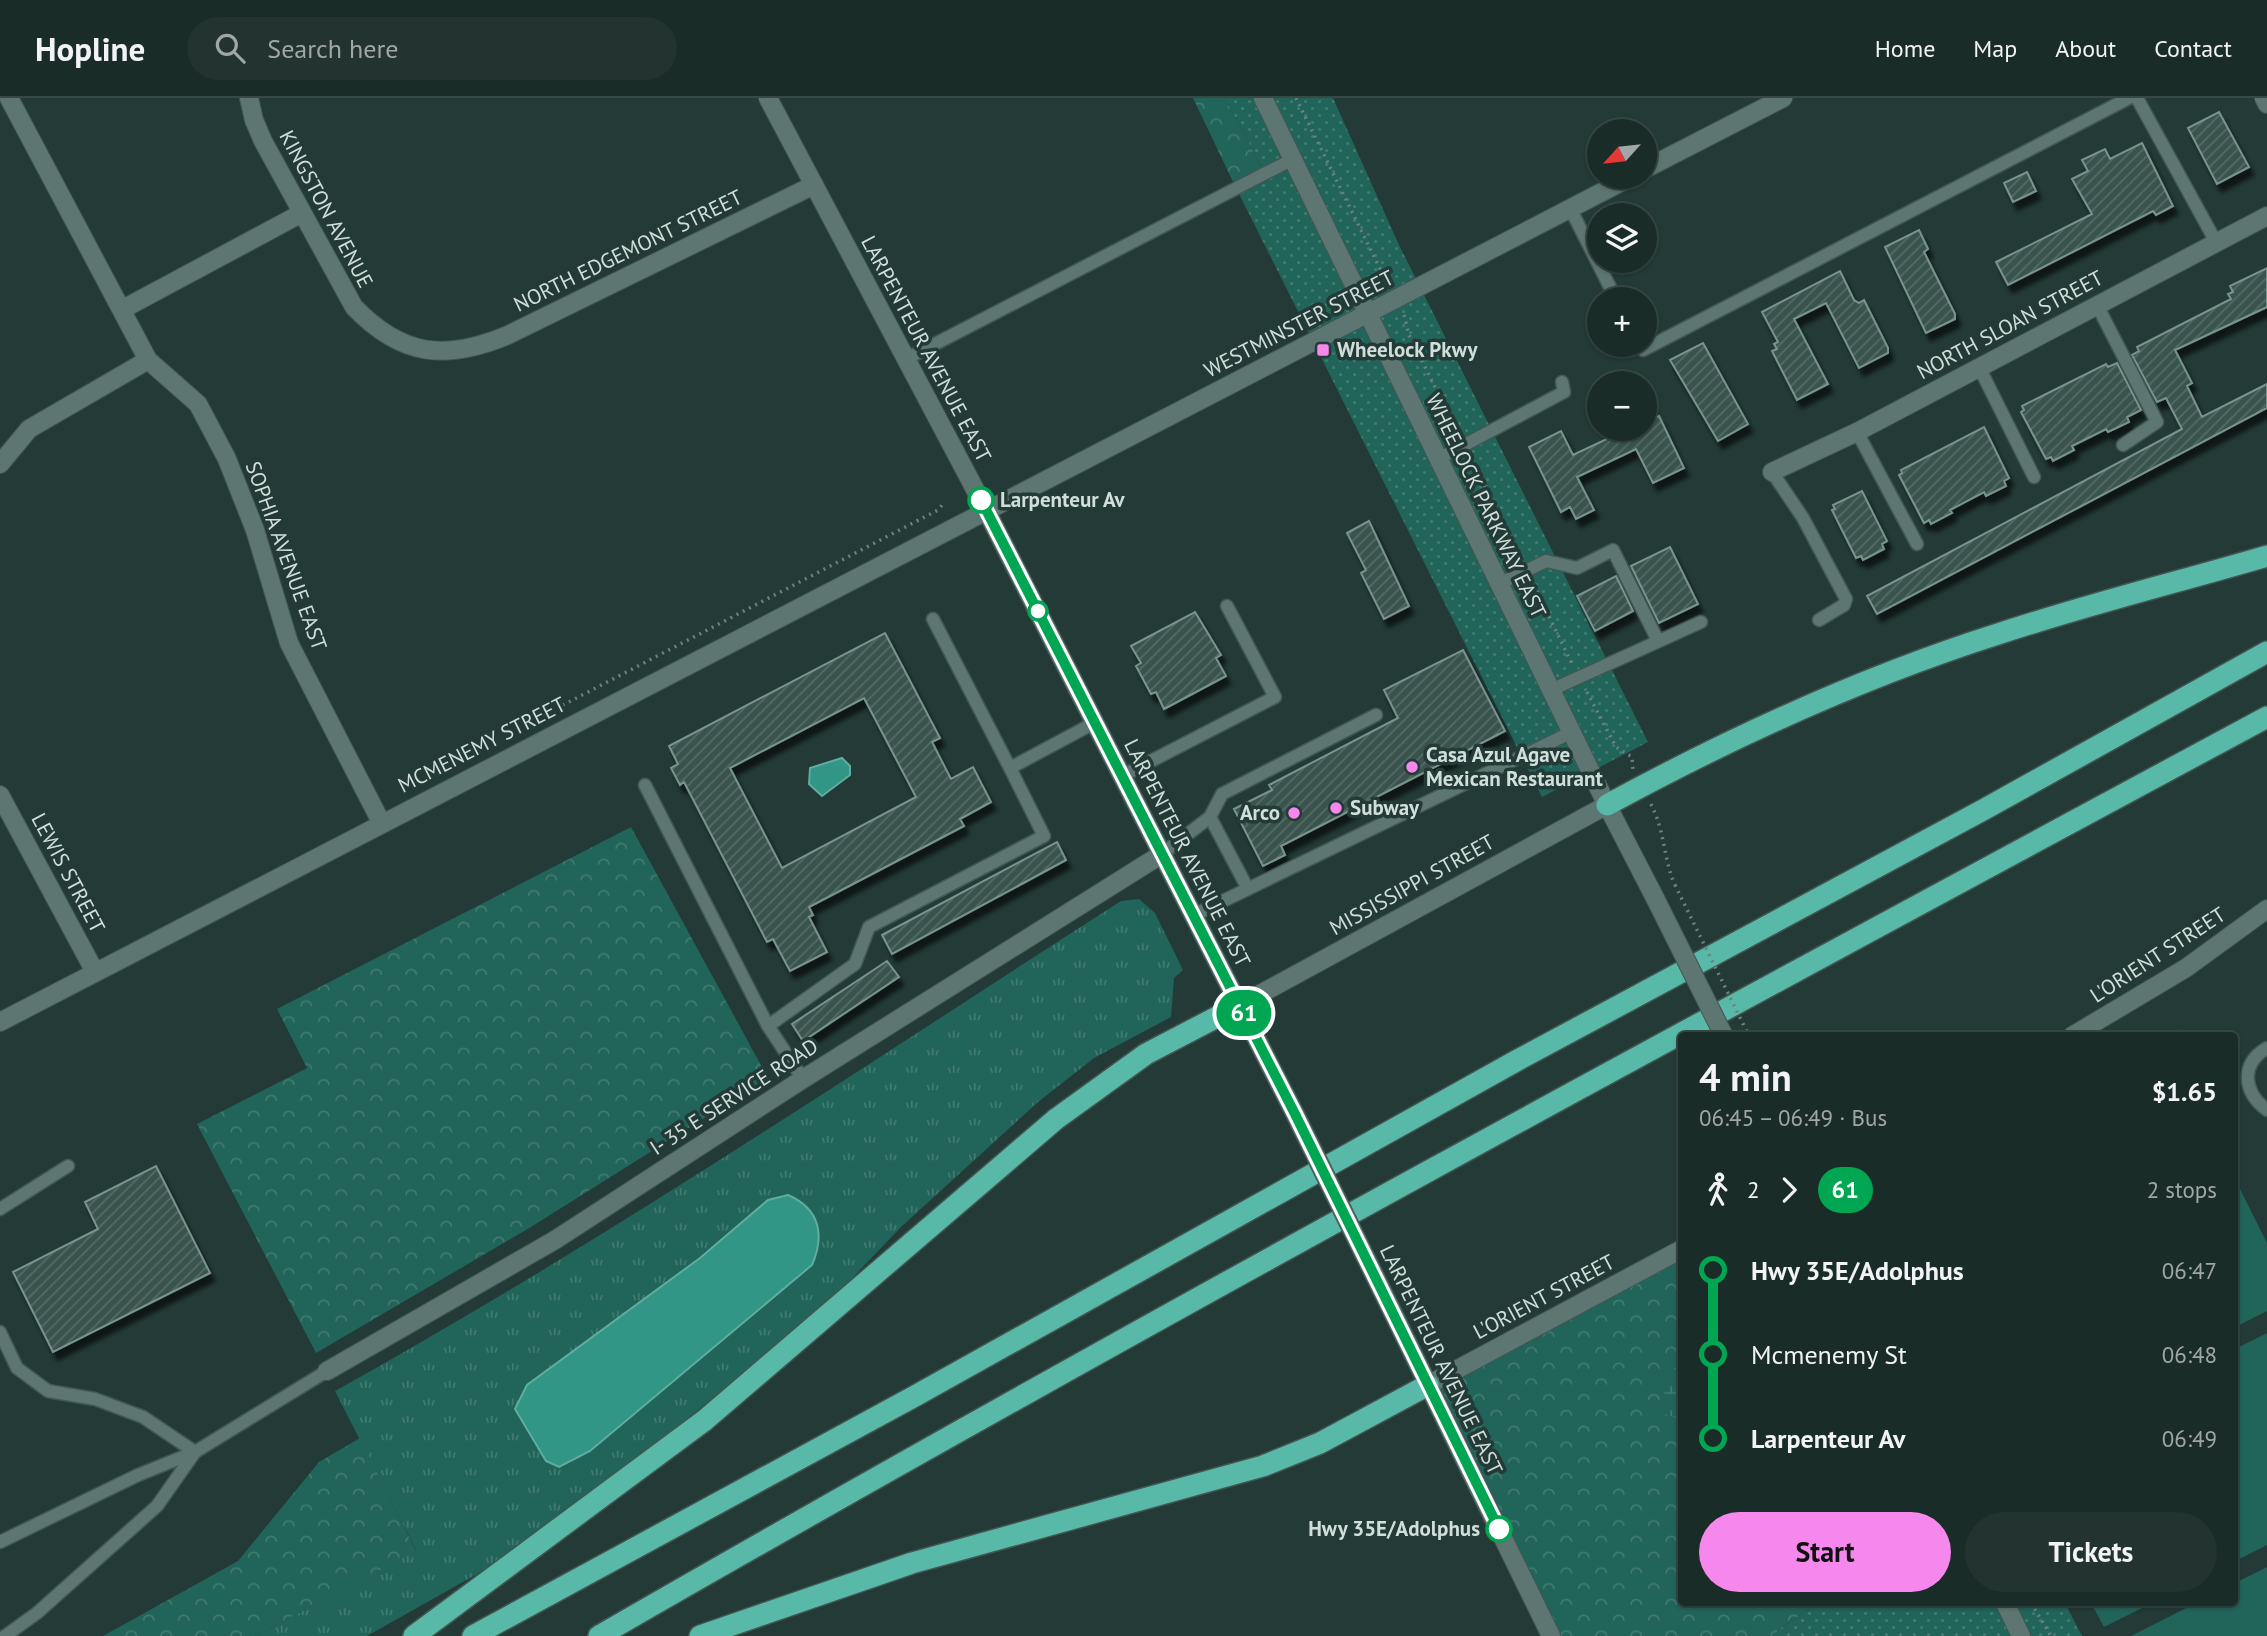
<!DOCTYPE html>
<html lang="en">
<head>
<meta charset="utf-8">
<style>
  :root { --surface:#1a2c28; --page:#233430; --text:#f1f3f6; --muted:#9fa7a8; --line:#384845; --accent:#f688ed }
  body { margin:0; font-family:"PT Sans",sans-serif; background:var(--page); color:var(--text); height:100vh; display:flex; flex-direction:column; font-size:26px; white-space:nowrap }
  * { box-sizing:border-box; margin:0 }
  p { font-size:23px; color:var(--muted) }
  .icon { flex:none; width:38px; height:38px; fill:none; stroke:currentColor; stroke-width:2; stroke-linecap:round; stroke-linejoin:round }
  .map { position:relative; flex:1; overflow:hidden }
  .drawer { position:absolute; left:1678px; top:934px; width:560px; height:574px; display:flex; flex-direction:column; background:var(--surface); border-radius:7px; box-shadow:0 2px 5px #0004,0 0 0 2px var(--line) }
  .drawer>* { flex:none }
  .badge { padding:0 14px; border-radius:23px; font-size:24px; line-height:46px }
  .needle { width:46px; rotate:243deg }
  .fabs { position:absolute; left:1587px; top:21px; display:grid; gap:14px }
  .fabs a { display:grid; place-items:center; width:70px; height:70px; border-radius:50%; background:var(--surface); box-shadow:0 2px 5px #0004,0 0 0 2px var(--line); font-size:35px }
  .map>.badge { position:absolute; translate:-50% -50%; box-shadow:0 0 0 4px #fff }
  .legs { display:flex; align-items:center; gap:10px; height:77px; padding:0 21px; font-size:23px }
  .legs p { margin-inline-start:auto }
  .summary { display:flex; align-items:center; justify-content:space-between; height:119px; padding:0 21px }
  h1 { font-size:38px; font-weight:700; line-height:52px }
  .button { display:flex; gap:14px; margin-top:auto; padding:14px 21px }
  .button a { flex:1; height:80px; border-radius:42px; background:var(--accent); color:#111; font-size:28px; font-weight:700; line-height:80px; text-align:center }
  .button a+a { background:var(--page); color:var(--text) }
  ul { padding:0 21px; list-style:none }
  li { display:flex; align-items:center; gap:24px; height:84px; font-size:26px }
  li i { display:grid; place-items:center; width:10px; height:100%; margin:0 9px; background:currentColor }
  li i::after { content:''; width:18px; height:18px; margin:-9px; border:5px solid; border-radius:50%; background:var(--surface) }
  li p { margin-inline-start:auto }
  li:first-child i { background:linear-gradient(#0000 50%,currentColor 0) }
  li:last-child i { background:linear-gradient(currentColor 50%,#0000 0) }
  header { display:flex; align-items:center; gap:42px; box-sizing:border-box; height:98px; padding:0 35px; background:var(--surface); border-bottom:2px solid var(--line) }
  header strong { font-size:33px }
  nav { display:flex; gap:38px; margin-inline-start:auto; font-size:24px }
  .search { width:490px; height:63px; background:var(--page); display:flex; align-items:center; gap:18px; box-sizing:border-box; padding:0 24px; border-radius:38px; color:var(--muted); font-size:26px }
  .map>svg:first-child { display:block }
</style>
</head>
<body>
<header>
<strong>Hopline</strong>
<div class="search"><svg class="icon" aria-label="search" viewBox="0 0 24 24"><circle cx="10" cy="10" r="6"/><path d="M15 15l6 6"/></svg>Search here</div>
<nav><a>Home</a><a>Map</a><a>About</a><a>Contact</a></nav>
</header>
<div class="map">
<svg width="2267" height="1538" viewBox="0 0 2267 1538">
  <defs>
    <pattern id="grass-tufts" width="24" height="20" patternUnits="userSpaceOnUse" patternTransform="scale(1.75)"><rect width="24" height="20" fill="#216459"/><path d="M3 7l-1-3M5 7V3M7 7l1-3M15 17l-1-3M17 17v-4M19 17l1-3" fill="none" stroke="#407a70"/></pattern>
    <pattern id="forest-crowns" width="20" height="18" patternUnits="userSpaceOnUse" patternTransform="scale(1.75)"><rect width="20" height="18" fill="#216459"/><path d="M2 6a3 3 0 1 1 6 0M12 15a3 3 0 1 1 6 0" fill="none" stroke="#407a70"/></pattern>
    <pattern id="wetland-marsh" width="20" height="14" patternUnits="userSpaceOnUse" patternTransform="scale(1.75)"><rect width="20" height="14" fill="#216459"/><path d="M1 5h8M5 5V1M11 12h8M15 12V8" fill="none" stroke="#407a70"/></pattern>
    <pattern id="park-dots" width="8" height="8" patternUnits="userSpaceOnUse" patternTransform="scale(1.75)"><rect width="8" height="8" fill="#216459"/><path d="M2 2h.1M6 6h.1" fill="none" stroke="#407a70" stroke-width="1.8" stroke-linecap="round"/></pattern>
    <pattern id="building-hatch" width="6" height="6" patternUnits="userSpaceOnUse" patternTransform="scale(1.75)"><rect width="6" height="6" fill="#3a534e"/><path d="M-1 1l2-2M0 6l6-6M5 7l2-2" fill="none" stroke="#556b67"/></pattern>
    <filter id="shadow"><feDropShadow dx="4.5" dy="8" stdDeviation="2" flood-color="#0009"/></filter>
  </defs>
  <rect width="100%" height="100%" fill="#233a36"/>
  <path fill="url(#grass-tufts)" fill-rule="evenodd" d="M 1139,801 L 1155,815 L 1183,872 L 1174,880 L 1171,919 L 1094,960 L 1038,1004 L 901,1129 L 836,1197 L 729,1287 L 568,1416 L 477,1476 L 367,1538 L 255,1538 L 416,1452 L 335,1293 C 605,1143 861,970 1121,803 ZM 767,1102 L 590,1353 L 700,1160 Z"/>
  <path fill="url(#forest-crowns)" d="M 1193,0 L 1225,0 L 1265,75 L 1236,90 Z
    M 631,729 L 768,980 L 531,1129 L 316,1255 L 197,1026 L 307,970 L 277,911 Z
    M 1682,1151 L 1682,1505 L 1818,1505 L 1778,1532 L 1775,1538 L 1551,1538 L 1428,1287 Z
    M 360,1340 L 416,1453 L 255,1538 L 103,1538 L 238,1463 L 319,1364 Z"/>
  <path fill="url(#wetland-marsh)" d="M 1682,1265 L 1682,1322 L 1662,1315 L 1663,1279 Z"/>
  <path fill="url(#park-dots)" d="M 1225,0 L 1333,0 L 1399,147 L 1648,644 L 1542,699 L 1236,90 L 1265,75 Z
    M 1818,1505 L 2065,1505 L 2082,1538 L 1775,1538 L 1778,1532 Z"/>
  <path fill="#216459" d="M 2235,1081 L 2267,1145 L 2267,1213 L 2235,1229 Z
    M 2267,1235 L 2267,1447 L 2235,1463 L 2235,1251 Z
    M 2267,1469 L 2267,1538 L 2131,1538 L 2196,1505 L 2235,1505 L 2235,1485 Z
    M 2091,1505 L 2152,1505 L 2104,1529 Z"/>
  <path fill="#319686" stroke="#61aca0" stroke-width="2" d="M 842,660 L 850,668 L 850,677 L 822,698 L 809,686 L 810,670 Z
    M 788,1097 C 820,1111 825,1137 812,1167 L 590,1353 L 559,1369 L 546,1363 L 515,1311 L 527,1287 L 700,1160 L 768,1102 Z"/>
  <path fill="url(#building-hatch)" stroke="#79938e" stroke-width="2" fill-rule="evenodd" filter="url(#shadow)" d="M 2219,14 L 2249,69 L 2217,86 L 2188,30 Z
    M 2142,45 L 2173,108 L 2156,117 L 2153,113 L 2008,187 L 1996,164 L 2092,116 L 2072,81 L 2088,73 L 2082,62 L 2105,51 L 2110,61 Z
    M 2027,74 L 2036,93 L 2013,104 L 2004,85 Z
    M 1919,132 L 1928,151 L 1924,154 L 1955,216 L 1955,221 L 1926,235 L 1885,149 Z
    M 2267,170 L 2267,209 L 2175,252 L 2192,285 L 2187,288 L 2202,319 L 2267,286 L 2267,310 L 1877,516 L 1867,498 L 2182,331 L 2166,300 L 2157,304 L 2132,257 L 2139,253 L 2137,249 L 2231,201 L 2228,196 L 2233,194 L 2230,188 Z
    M 1840,173 L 1854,202 L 1859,205 L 1864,202 L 1888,250 L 1888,255 L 1859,270 L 1826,205 L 1794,221 L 1828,286 L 1797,302 L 1772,253 L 1777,251 L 1774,246 L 1778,244 L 1762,214 Z
    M 1703,245 L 1748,326 L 1718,343 L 1670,262 Z
    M 2117,265 L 2141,312 L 2127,319 L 2129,324 L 2108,334 L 2106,331 L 2072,348 L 2074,352 L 2053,363 L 2051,359 L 2046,361 L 2021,314 L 2024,312 L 2022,308 L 2106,266 L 2108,269 Z
    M 1659,318 L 1684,370 L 1653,385 L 1636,351 L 1577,379 L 1594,412 L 1576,421 L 1570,409 L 1561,414 L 1529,349 L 1561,333 L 1573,357 L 1628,331 L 1645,331 L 1645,324 Z
    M 1984,329 L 2009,380 L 2004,383 L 2006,388 L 1986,398 L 1984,394 L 1950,412 L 1952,415 L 1931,426 L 1929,422 L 1924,425 L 1899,377 L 1902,375 L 1901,372 Z
    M 1862,393 L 1887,443 L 1882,446 L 1884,451 L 1863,462 L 1861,458 L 1856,460 L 1832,412 L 1835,411 L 1833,407 Z
    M 1369,423 L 1409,508 L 1384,521 L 1361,475 L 1366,472 L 1347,435 Z
    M 1670,449 L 1698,506 L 1659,525 L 1631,468 Z
    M 1616,478 L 1633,513 L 1595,533 L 1577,498 Z
    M 1195,514 L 1221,557 L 1216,560 L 1226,578 L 1164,611 L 1156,594 L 1151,596 L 1136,568 L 1141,565 L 1131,548 Z
    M 885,535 L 940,640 L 932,644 L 951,681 L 973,669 L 991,704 L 960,721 L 964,728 L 809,809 L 813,817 L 809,819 L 827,854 L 790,873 L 773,841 L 767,844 L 684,684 L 680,687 L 671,670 L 678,666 L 669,648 ZM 864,600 L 916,699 L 782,770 L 730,670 Z
    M 1463,552 L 1505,633 L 1281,748 L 1285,757 L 1263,768 L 1234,711 L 1272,692 L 1269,687 L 1398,620 L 1384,592 Z
    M 1057,744 L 1066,762 L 892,856 L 882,837 Z
    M 887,863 L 899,879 L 803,943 L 792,926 Z
    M 156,1068 L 210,1175 L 53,1254 L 13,1174 L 98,1131 L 85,1104 Z"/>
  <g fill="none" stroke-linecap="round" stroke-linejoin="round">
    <g stroke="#425652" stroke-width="15">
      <path id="service" d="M 2137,0 L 2216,144
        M 1570,110 L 1616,201
        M 2097,207 L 2157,324 L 2123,347
        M 1640,247 L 1643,252 L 2129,0
        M 906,261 L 1293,61
        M 1979,269 L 2034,379
        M 1857,334 L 1917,446
        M 1438,361 L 1564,294 L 1562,284
        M 1772,374 L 1803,420 L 1846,501 L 1844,507 L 1819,522
        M 1499,486 L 1546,463 L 1577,470 L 1613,452 L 1658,543
        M 933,521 L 1010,670
        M 1551,592 L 1701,524
        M 1122,678 L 1275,599 L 1227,508
        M 645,687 L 768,928
        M 1210,719 L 1248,791
        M 1162,756 L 1210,719 L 1222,696 L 1376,617
        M 1194,817 L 1572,634
        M 2267,950 C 2240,966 2243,994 2267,1012
        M 803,981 L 768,928 L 855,866 L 869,829 L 1044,738 L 1010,670 L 1094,625
        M 0,1111 L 68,1068
        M 0,1234 L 17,1270 L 48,1293 L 95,1301 L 143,1319 L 195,1354 L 327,1273
        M 0,1444 L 138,1377 L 195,1354 L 157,1408 L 37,1515 L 5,1538"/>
    </g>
    <g stroke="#425652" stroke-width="20">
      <path id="minor" d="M 9,0 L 148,262 L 198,306 L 227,361 L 255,432 L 289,545 L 381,724
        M 249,0 L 254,22 L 263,43 L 354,209 C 402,259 446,263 508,237 L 814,87
        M 2264,0 L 2267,6
        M 123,211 L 302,115
        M 0,366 L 29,331 L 148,262
        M 1772,374 L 1857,334 L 2267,118
        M 0,697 L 95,874
        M 327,1273 L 555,1142 L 803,981 L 1162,756"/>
    </g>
    <g stroke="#425652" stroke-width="20">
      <path id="tertiary" d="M 1263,0 L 1607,707 L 1656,802
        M 1645,71 L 1783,0
        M 1240,907 L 1607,707
        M 0,924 L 1631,79
        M 2072,938 L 2186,870 L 2267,811
        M 1428,1287 L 1682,1151
        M 2005,1505 L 2021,1538"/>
    </g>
    <g stroke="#425652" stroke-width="20">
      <path id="secondary" d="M 768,0 L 987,414 L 1295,1016
        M 1390,1209 L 1551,1538"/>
    </g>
    <g stroke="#425652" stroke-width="24">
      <path id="motorway" d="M 1607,707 C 1732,639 1865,578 2001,535 C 2089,506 2178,484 2267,458
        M 414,1538 L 705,1322 L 1056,1021 L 1146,956 L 1240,907
        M 473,1538 L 915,1298 L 1516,963 L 1983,712 L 2267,554
        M 599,1538 C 1149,1221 1708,920 2267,619
        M 700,1538 L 912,1465 L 1263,1368 L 1320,1345 L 1428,1287"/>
    </g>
    <path stroke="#6d817d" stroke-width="3.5" stroke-dasharray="2 5" stroke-linecap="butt" d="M 1296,0 L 1387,185
      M 1404,217 L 1409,237 L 1457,333
      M 1472,362 L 1520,459
      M 1534,487 L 1572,566
      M 1587,594 L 1616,649 L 1632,659 L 1633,672
      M 513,633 L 938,412 L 944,405
      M 1651,706 C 1666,736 1663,761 1675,787
      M 2161,938 L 2180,933 L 2200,938
      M 2031,1505 L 2051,1538"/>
    <use href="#service" stroke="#5d7671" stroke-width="12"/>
    <use href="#minor" stroke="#5d7671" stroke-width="18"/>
    <use href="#tertiary" stroke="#5d7671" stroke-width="18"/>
    <use href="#secondary" stroke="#5d7671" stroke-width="18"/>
    <use href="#motorway" stroke="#59b9a8" stroke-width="21"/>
    <g stroke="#425652" stroke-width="20" stroke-linecap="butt">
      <path id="tertiary-bridge" d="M 1656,802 L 1724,938"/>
    </g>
    <g stroke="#425652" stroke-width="20" stroke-linecap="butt">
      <path id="secondary-bridge" d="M 1295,1016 L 1390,1209"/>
    </g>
    <path stroke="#6d817d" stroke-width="3.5" stroke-dasharray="2 5" stroke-linecap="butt" d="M 1675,787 L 1749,938"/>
    <use href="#tertiary-bridge" stroke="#5d7671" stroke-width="18"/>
    <use href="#secondary-bridge" stroke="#5d7671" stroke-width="18"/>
  </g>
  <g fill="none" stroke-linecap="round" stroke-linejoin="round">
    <g stroke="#fff" stroke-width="16">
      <path id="line-1" d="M 981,402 L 1295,1016 L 1499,1431"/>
    </g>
    <use href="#line-1" stroke="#00a651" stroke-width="10"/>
  </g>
  <g fill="#f688ed" stroke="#233a36" stroke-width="2.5">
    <rect x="1316" y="245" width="14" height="14" rx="3.5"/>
    <circle cx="1412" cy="669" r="7"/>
    <circle cx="1336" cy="710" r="7"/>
    <circle cx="1294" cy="715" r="7"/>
  </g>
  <g fill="#fff" stroke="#00a651" stroke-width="3.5">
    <circle cx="981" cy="402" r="12"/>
    <circle cx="1038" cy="513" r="9"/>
    <circle cx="1499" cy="1431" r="12"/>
  </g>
  <g text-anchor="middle" stroke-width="7" stroke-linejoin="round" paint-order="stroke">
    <g font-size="21" fill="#d1dfdb" stroke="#233a36">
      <text transform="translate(326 111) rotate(62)" y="7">KINGSTON AVENUE</text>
      <text transform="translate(628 153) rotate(-26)" y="7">NORTH EDGEMONT STREET</text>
      <text transform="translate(1299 226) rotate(-27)" y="7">WESTMINSTER STREET</text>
      <text transform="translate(2010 227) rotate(-28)" y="7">NORTH SLOAN STREET</text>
      <text transform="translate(926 251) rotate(62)" y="7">LARPENTEUR AVENUE EAST</text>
      <text transform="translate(1486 408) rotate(64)" y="7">WHEELOCK PARKWAY EAST</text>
      <text transform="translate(286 458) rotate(70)" y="7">SOPHIA AVENUE EAST</text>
      <text transform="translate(482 647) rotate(-27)" y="7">MCMENEMY STREET</text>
      <text transform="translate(1187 755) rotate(63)" y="7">LARPENTEUR AVENUE EAST</text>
      <text transform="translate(68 775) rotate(62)" y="7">LEWIS STREET</text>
      <text transform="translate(1412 787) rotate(-29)" y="7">MISSISSIPPI STREET</text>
      <text transform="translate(2158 857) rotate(-33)" y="7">L'ORIENT STREET</text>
      <text transform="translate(734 999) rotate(-33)" y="7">I- 35 E SERVICE ROAD</text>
      <text transform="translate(1544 1199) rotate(-28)" y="7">L'ORIENT STREET</text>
      <text transform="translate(1441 1262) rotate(64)" y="7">LARPENTEUR AVENUE EAST</text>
    </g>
    <g font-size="21" font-weight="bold" fill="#d1dfdb" stroke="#233a36" text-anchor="start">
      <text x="1337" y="259">Wheelock Pkwy</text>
      <text x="1426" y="664">Casa Azul Agave<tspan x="1426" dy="24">Mexican Restaurant</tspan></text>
      <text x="1350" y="717">Subway</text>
      <text x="1280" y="722" text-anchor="end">Arco</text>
    </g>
    <g font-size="21" font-weight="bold" fill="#d1dfdb" stroke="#233a36" text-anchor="start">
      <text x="1000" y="409">Larpenteur Av</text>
      <text x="1480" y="1438" text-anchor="end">Hwy 35E/Adolphus</text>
    </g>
  </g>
</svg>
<div class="fabs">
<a><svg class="needle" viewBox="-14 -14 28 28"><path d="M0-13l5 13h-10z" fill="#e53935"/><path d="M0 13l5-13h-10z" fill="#9fa7a8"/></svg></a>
<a><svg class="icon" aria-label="layers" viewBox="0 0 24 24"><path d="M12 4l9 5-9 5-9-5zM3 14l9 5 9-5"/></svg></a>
<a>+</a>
<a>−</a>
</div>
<b class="badge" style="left:1244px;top:915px;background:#00a651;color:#fff">61</b>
<section class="drawer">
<div class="summary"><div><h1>4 min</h1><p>06:45 – 06:49 · Bus</p></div><b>$1.65</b></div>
<div class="legs"><svg class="icon" aria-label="walk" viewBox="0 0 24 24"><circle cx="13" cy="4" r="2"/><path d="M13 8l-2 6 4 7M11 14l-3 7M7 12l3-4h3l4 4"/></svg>2<svg class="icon" aria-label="forward" viewBox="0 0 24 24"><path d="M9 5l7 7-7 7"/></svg><b class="badge" style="background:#00a651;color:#fff">61</b><p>2 stops</p></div>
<ul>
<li><i style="color:#00a651"></i><b>Hwy 35E/Adolphus</b><p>06:47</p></li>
<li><i style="color:#00a651"></i><span>Mcmenemy St</span><p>06:48</p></li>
<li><i style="color:#00a651"></i><b>Larpenteur Av</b><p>06:49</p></li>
</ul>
<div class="button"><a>Start</a><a>Tickets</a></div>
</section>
</div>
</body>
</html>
